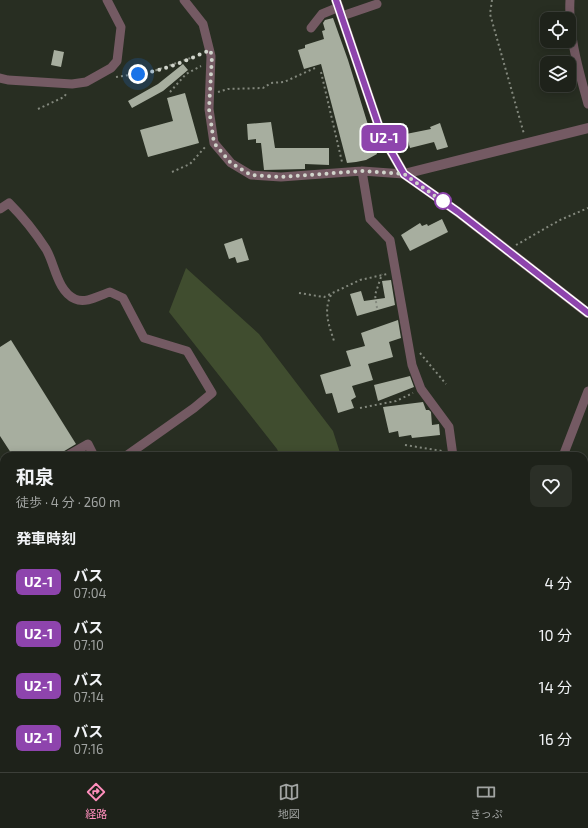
<!DOCTYPE html>
<html lang="ja">
<head>
<meta charset="utf-8">
<style>
  :root { --surface:#1e221a; --page:#2b2f27; --text:#f1f3f6; --muted:#a1a4a2; --line:#3c3f39; --accent:#fe8ebc }
  body { margin:0; font-family:"Exo 2","Noto Sans JP",sans-serif; background:var(--page); color:var(--text); height:100vh; display:flex; flex-direction:column; font-size:15px; white-space:nowrap }
  * { box-sizing:border-box; margin:0 }
  p { font-size:13px; color:var(--muted) }
  .icon { flex:none; width:22px; height:22px; fill:none; stroke:currentColor; stroke-width:2; stroke-linecap:round; stroke-linejoin:round }
  .map { position:relative; flex:1; overflow:hidden }
  .drawer { position:absolute; left:0px; top:452px; width:588px; height:320px; display:flex; flex-direction:column; background:var(--surface); border-radius:12px 12px 0 0; box-shadow:0 2px 10px #0003,0 0 0 1px var(--line) }
  .drawer>* { flex:none }
  .badge { padding:0 8px; border-radius:6px; font-size:14px; line-height:26px }
  .buttons { position:absolute; left:540px; top:12px; display:grid; gap:8px }
  .buttons a { display:grid; place-items:center; width:36px; height:36px; border-radius:8px; background:var(--surface); box-shadow:0 2px 10px #0003,0 0 0 1px var(--line); font-size:20px }
  .you { position:absolute; width:20px; height:20px; margin:-10px; border:3px solid #fff; border-radius:50%; background:#1a73e8; box-shadow:0 0 0 6px #1a73e833 }
  .map>.badge { position:absolute; translate:-50% -50%; box-shadow:0 0 0 2px #fff }
  h2 { padding:0 16px; font-size:15px; line-height:36px }
  .round { display:grid; place-items:center; flex:none; width:42px; height:42px; border-radius:8px; background:var(--page) }
  .head { display:flex; align-items:center; justify-content:space-between; height:68px; padding:0 16px }
  h1 { font-size:19px; font-weight:700; line-height:30px }
  ul { padding:0; list-style:none }
  li { display:flex; align-items:center; gap:12px; height:52px; padding:0 16px }
  li div { flex:1 }
  li b { display:block; font-size:15px }
  li em { font-style:normal }
  li .badge { min-width:44px; font-weight:700; text-align:center }
  .tab-bar { display:flex; justify-content:space-around; align-items:center; height:56px; border-top:1px solid var(--line); background:var(--surface); font-size:11px; color:var(--muted) }
  .tab-bar a { display:grid; justify-items:center; gap:2px }
  .tab-bar .on { color:var(--accent) }
  .map>svg:first-child { display:block }
</style>
</head>
<body>
<div class="map">
<svg width="588" height="772" viewBox="0 0 588 772">
  <rect width="100%" height="100%" fill="#282e22"/>
  <path fill="#404d2f" d="M 186,268 L 259,334 L 333,431 L 341,456 L 280,456 L 277,449 L 169,312 Z
    M 588,673 L 588,772 L 405,772 L 442,768 L 584,768 L 584,675 Z
    M 229,768 L 382,768 L 383,772 L 222,772 Z"/>
  <path fill="#a7ae9f" d="M 333,18 L 348,60 L 377,154 L 366,160 L 356,162 L 347,163 L 321,64 L 304,69 L 298,50 L 305,48 L 305,45 L 324,39 L 322,31 L 325,30 L 323,23 L 325,20 Z
    M 54,50 L 64,52 L 61,67 L 51,65 Z
    M 183,64 L 188,70 L 163,91 L 132,108 L 128,101 L 158,84 Z
    M 185,93 L 199,143 L 148,157 L 140,130 L 173,121 L 167,98 Z
    M 271,122 L 275,148 L 329,148 L 329,165 L 305,164 L 305,169 L 264,170 L 261,143 L 256,143 L 256,139 L 248,140 L 247,124 Z
    M 440,123 L 448,147 L 437,150 L 434,142 L 410,148 L 406,134 L 431,129 L 430,127 Z
    M 442,219 L 448,232 L 410,251 L 401,235 L 420,223 L 422,226 L 427,224 L 428,226 Z
    M 242,238 L 249,260 L 237,263 L 235,257 L 229,259 L 224,244 Z
    M 391,280 L 395,305 L 357,316 L 350,294 L 361,291 L 364,301 L 385,298 L 382,281 Z
    M 398,320 L 401,338 L 389,342 L 393,357 L 368,364 L 373,380 L 352,386 L 356,397 L 351,400 L 354,408 L 338,413 L 332,393 L 326,394 L 320,375 L 351,366 L 346,351 L 365,346 L 361,333 Z
    M 11,340 L 76,444 L 56,456 L 13,456 L 0,436 L 0,347 Z
    M 410,376 L 414,387 L 378,401 L 374,385 Z
    M 423,402 L 426,410 L 429,410 L 431,412 L 432,425 L 439,424 L 440,435 L 412,438 L 411,435 L 399,437 L 398,431 L 389,433 L 383,407 Z"/>
  <g fill="none" stroke-linecap="round" stroke-linejoin="round">
    <path stroke="#83887d" stroke-width="2" stroke-dasharray="2 3" stroke-linecap="butt" d="M 492,0 L 490,14 L 524,134
      M 321,72 L 342,162
      M 116,77 L 151,72 L 202,54
      M 170,92 L 186,74 L 201,66
      M 218,92 L 228,89 L 263,88 L 271,83 L 284,82 L 315,68
      M 38,109 L 64,97 L 66,94
      M 172,172 L 190,164 L 206,146
      M 516,245 L 560,220 L 588,208
      M 299,293 L 324,297 L 360,280 L 387,274
      M 331,295 C 323,311 329,325 334,341
      M 377,308 L 375,295 L 382,274
      M 420,353 L 446,384
      M 360,408 L 396,401 L 413,393
      M 405,445 L 442,451"/>
    <path stroke="#745a63" stroke-width="9" d="M 184,0 L 203,24 L 211,56 L 209,109 L 214,143 L 231,163 L 251,175 L 281,177 L 362,171 L 404,174
      M 570,0 C 568,35 579,71 588,104
      M 342,16 L 377,4
      M 311,28 L 322,14 L 339,7
      M 0,78 L 8,80 L 72,84 L 86,82 L 111,68 L 117,61 L 121,27 L 107,0
      M 362,171 L 370,219 L 390,240 L 412,365 L 421,389 L 449,427 L 453,456
      M 0,209 L 9,203 C 23,217 35,232 46,249 C 55,264 57,291 75,299 C 86,304 100,295 110,292 L 123,298 L 144,338 L 187,351 L 212,393 L 194,408 L 126,456
      M 67,456 L 88,444 L 94,456
      M 563,456 L 588,391
      M 0,498 L 4,495
      M 0,570 L 4,576
      M 88,772 L 92,768
      M 216,772 L 218,768
      M 331,772 L 333,768"/>
    <path stroke="#745a63" stroke-width="10" d="M 336,0 L 379,127 L 388,146 L 404,174 L 458,212 L 588,313
      M 404,174 L 588,128"/>
    <path stroke="#d798b0" stroke-width="12" d="M 584,557 L 588,547
      M 584,582 L 588,574
      M 488,772 L 490,768"/>
  </g>
  <g fill="none" stroke-linecap="round" stroke-linejoin="round">
    <g stroke="#fff" stroke-width="9">
      <path id="line" d="M 336,0 L 379,127 L 388,146 L 404,174 L 458,212 L 588,313"/>
    </g>
    <use href="#line" stroke="#8e44ad" stroke-width="6"/>
    <path stroke="#d0d4cb" stroke-width="4" stroke-dasharray="0 7.2" d="M 138,74 C 164,71 187,60 210,50 L 212,56 L 209,109 L 214,143 L 231,163 L 251,175 L 281,177 L 362,171 L 404,174 L 446,204 L 443,201"/>
  </g>
  <circle fill="#fff" stroke="#8e44ad" stroke-width="2" cx="443" cy="201" r="8"/>
</svg>
<div class="buttons">
<a><svg class="icon" aria-label="locate" viewBox="0 0 24 24"><circle cx="12" cy="12" r="6"/><path d="M12 2v4M12 18v4M2 12h4M18 12h4"/></svg></a>
<a><svg class="icon" aria-label="layers" viewBox="0 0 24 24"><path d="M12 4l9 5-9 5-9-5zM3 14l9 5 9-5"/></svg></a>
</div>
<div class="you" style="left:138px;top:74px"></div>
<b class="badge" style="left:384px;top:138px;background:#8e44ad;color:#fff">U2-1</b>
<section class="drawer">
<div class="head"><div><h1>和泉</h1><p>徒歩 · 4 分 · 260 m</p></div><a class="round"><svg class="icon" aria-label="heart" viewBox="0 0 24 24"><path d="M12 20l-8-8c-3-5 5-10 8-4 3-6 11-1 8 4z"/></svg></a></div>
<h2>発車時刻</h2>
<ul>
<li><span class="badge" style="background:#8e44ad;color:#fff">U2-1</span><div><b>バス</b><p>07:04</p></div><em>4 分</em></li>
<li><span class="badge" style="background:#8e44ad;color:#fff">U2-1</span><div><b>バス</b><p>07:10</p></div><em>10 分</em></li>
<li><span class="badge" style="background:#8e44ad;color:#fff">U2-1</span><div><b>バス</b><p>07:14</p></div><em>14 分</em></li>
<li><span class="badge" style="background:#8e44ad;color:#fff">U2-1</span><div><b>バス</b><p>07:16</p></div><em>16 分</em></li>
</ul>
</section>
</div>
<nav class="tab-bar">
<a class="on"><svg class="icon" aria-label="directions" viewBox="0 0 24 24"><path d="M12 3l9 9-9 9-9-9zM9 14v-3h6M13 9l2 2-2 2"/></svg>経路</a>
<a><svg class="icon" aria-label="map" viewBox="0 0 24 24"><path d="M3 6l6-2 6 2 6-2v14l-6 2-6-2-6 2zM9 4v14M15 6v14"/></svg>地図</a>
<a><svg class="icon" aria-label="tickets" viewBox="0 0 24 24"><path d="M3 7h18v10H3zM15 7v10"/></svg>きっぷ</a>
</nav>
</body>
</html>
